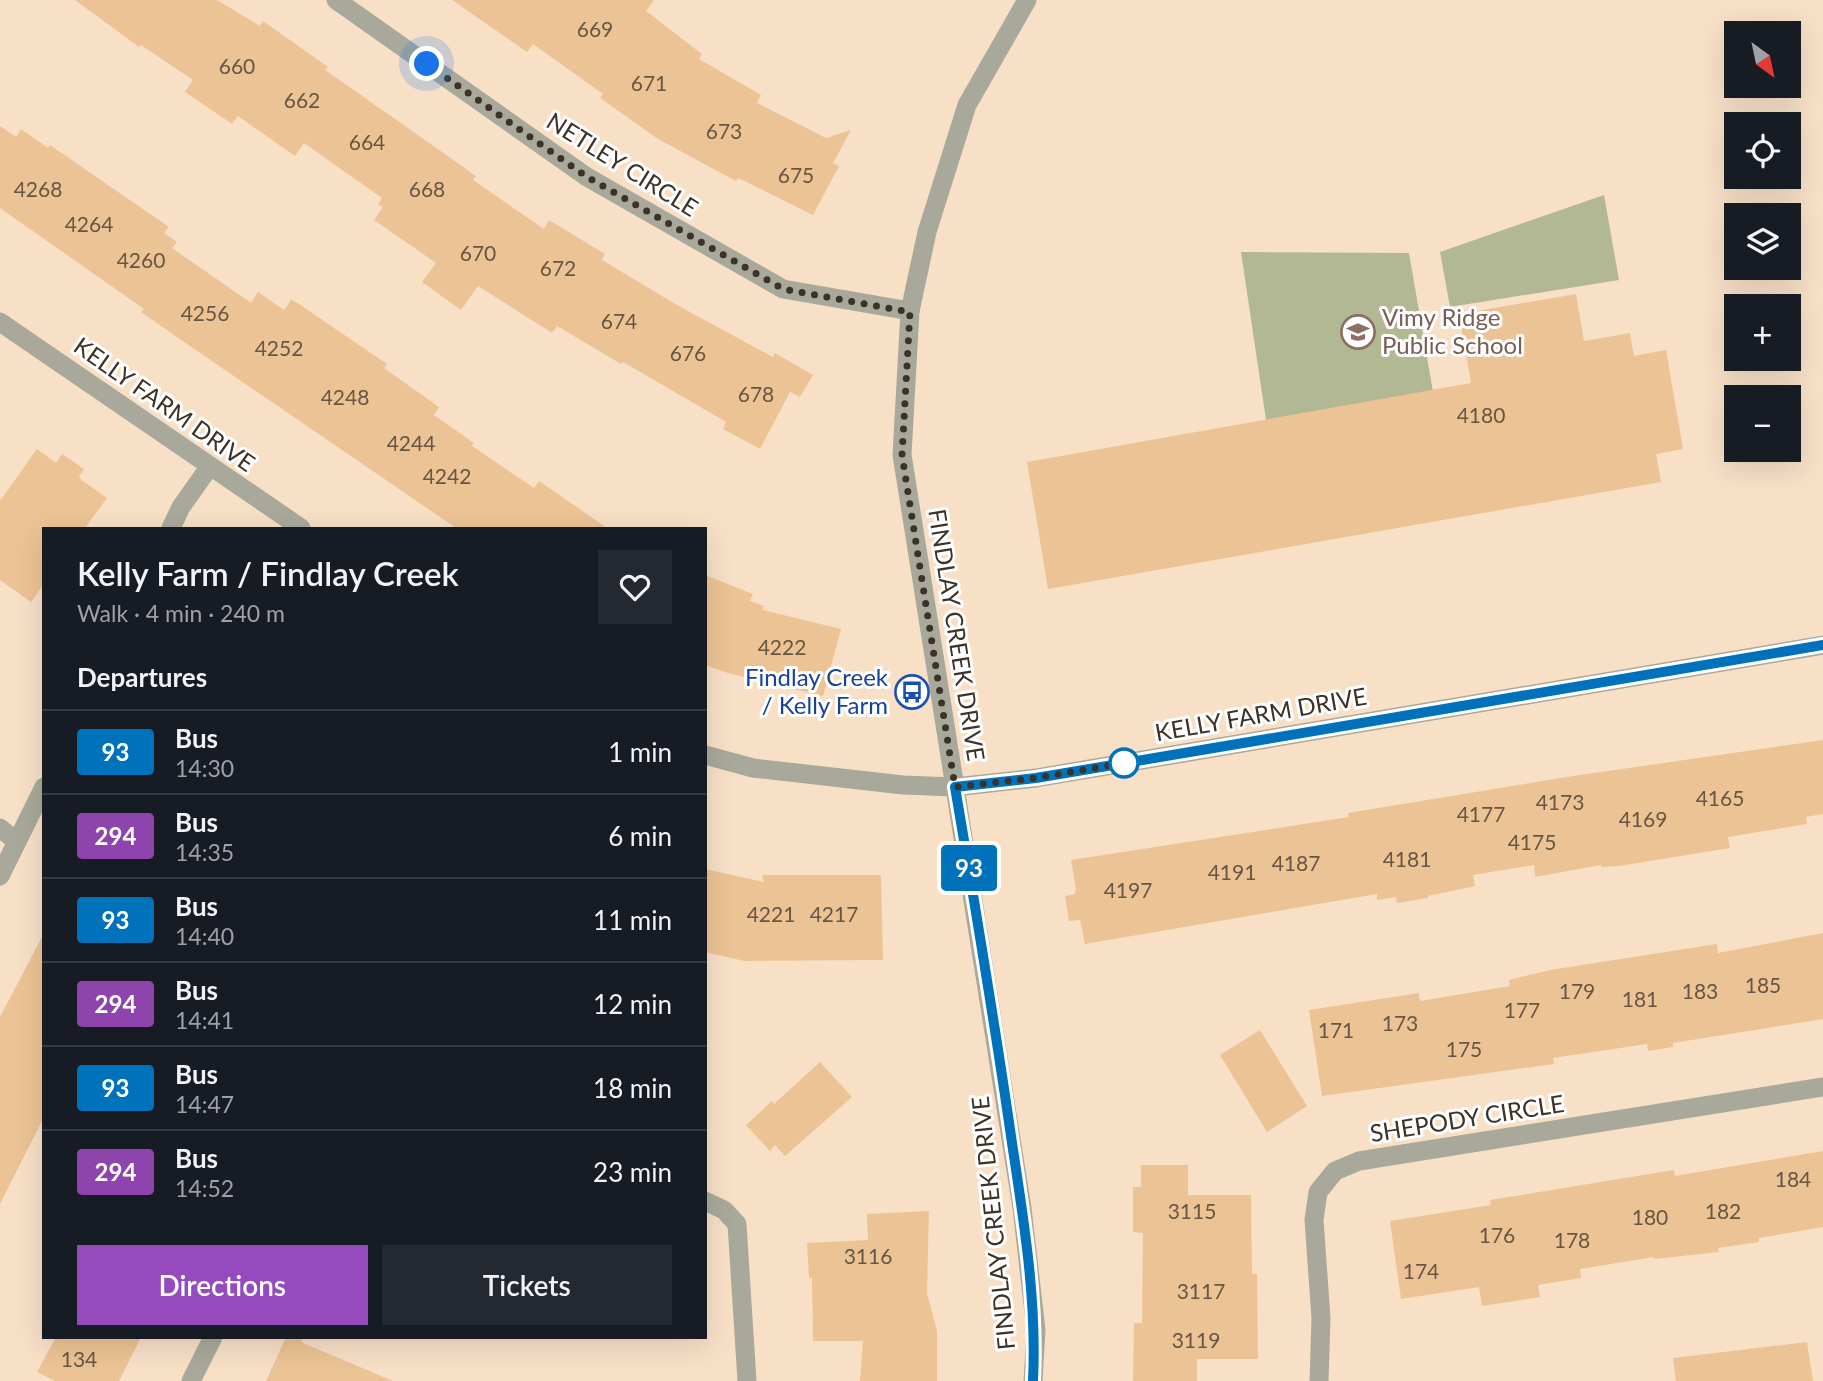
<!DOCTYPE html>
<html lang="en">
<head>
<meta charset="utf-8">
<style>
  :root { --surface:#171b24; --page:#242831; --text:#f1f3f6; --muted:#9ea1a6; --line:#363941; --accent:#954bbd }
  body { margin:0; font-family:Lato,sans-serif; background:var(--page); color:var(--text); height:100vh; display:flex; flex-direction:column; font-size:26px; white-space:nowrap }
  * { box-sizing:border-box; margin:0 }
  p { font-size:23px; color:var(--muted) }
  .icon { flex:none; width:38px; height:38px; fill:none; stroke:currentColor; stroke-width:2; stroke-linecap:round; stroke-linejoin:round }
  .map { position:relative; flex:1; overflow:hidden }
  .drawer { position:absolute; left:42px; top:527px; width:665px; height:812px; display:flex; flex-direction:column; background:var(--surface); border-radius:0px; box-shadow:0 7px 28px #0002 }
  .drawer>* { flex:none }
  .badge { padding:0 14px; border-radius:5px; font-size:24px; line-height:46px }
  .needle { width:46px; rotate:147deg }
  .controls { position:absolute; left:1724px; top:21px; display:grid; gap:14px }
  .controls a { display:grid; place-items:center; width:77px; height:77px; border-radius:0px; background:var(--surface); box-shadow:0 7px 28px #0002; font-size:35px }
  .you { position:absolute; width:35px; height:35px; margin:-18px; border:5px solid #fff; border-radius:50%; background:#1a73e8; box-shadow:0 0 0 10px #1a73e833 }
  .map>.badge { position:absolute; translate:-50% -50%; box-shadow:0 0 0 4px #fff }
  h2 { padding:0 35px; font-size:26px; line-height:63px }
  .round { display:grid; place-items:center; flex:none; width:74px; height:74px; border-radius:0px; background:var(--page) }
  .head { display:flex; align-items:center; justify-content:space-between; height:119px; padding:0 35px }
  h1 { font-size:33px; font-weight:600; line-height:52px }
  .cta { display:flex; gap:14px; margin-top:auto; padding:14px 35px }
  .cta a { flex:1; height:80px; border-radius:0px; background:var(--accent); color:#fff; font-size:28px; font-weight:600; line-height:80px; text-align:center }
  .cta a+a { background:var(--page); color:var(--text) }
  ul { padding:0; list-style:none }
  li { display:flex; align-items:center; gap:21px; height:84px; padding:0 35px; border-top:2px solid var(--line) }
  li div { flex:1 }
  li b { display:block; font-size:26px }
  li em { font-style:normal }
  li .badge { min-width:77px; font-weight:700; text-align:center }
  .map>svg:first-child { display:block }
</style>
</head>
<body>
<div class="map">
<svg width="1823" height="1381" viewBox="0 0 1823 1381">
  <rect width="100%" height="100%" fill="#f8e0c7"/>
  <path fill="#b2b894" d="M 1604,195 L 1619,280 L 1450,307 L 1440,252 Z
    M 1241,252 L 1409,253 L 1433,392 L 1266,420 Z"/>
  <path fill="#ecc394" d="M 75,0 L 217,0 L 260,26 L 263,21 L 328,67 L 325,70 L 351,88 L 476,176 L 473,180 L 544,229 L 549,220 L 605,254 L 602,260 L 677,305 L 773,357 L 775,353 L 813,375 L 800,397 L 790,392 L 760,449 L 723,429 L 726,422 L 623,362 L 621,364 L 557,326 L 552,333 L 478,286 L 461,310 L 422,282 L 436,263 L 374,220 L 383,207 L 378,204 L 382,198 L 304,143 L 295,156 L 238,116 L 232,124 L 185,92 L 193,80 L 141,45 L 139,47 Z
    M 452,0 L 654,0 L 646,11 L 702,54 L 699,59 L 761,95 L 757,103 L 826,138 L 851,130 L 833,163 L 839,166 L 813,215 L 738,178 L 736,181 L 658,139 L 600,98 L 603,94 L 533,44 L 527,52 Z
    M 0,126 L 16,137 L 21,129 L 48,148 L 50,145 L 169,227 L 164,233 L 177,242 L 172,248 L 251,303 L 258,292 L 284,310 L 291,300 L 296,302 L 387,364 L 384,368 L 439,407 L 434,415 L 474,443 L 472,446 L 534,488 L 539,481 L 607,528 L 456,528 L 171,333 L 141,312 L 144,309 L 0,208 Z
    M 1576,294 L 1584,341 L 1630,333 L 1634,356 L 1666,350 L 1683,449 L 1656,454 L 1661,482 L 1048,589 L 1027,462 L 1471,383 L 1459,314 Z
    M 37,449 L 56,463 L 62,454 L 84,469 L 79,477 L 83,481 L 107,498 L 85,528 L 44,528 L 44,584 L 31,602 L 0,580 L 0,501 Z
    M 705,575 L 753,594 L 750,601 L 764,606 L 763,610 L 841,629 L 823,696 L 728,673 L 705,665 Z
    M 1823,740 L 1823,814 L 1806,817 L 1807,824 L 1728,837 L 1730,848 L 1619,866 L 1601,867 L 1601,865 L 1535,877 L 1534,865 L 1473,875 L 1475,886 L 1428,896 L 1428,898 L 1397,903 L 1396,897 L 1377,900 L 1377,894 L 1085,944 L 1080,920 L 1069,921 L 1065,896 L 1075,894 L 1076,889 L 1071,860 L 1349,817 L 1348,813 L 1573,776 Z
    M 705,869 L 764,882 L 762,875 L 881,875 L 883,960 L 744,961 L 705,952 Z
    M 44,933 L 44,1117 L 0,1204 L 0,1017 Z
    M 1823,933 L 1823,1019 L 1673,1043 L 1673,1047 L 1648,1051 L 1647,1044 L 1553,1058 L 1554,1064 L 1322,1096 L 1309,1010 L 1419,993 L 1420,1001 L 1510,986 L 1509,980 L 1550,970 L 1717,944 L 1718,953 Z
    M 1260,1030 L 1307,1106 L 1267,1132 L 1220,1055 Z
    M 820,1062 L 852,1097 L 785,1156 L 775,1145 L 770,1151 L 746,1125 L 772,1101 L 774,1104 Z
    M 1823,1151 L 1823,1227 L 1759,1238 L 1759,1242 L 1718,1248 L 1719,1252 L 1654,1259 L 1654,1257 L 1580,1269 L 1581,1278 L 1538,1285 L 1540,1297 L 1482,1306 L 1479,1287 L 1401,1299 L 1390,1221 L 1491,1205 L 1490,1200 L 1674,1170 L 1675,1176 Z
    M 1141,1165 L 1188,1165 L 1188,1195 L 1251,1195 L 1252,1274 L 1257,1274 L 1258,1359 L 1197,1359 L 1197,1381 L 1133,1381 L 1134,1323 L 1142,1323 L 1143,1233 L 1133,1232 L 1133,1187 L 1141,1187 Z
    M 929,1211 L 927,1293 L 937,1331 L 937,1381 L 860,1381 L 863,1341 L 813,1341 L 812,1278 L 809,1278 L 807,1243 L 868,1240 L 867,1214 Z
    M 56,1337 L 141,1337 L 119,1381 L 55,1381 L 37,1372 Z
    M 286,1337 L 300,1337 L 303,1343 L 393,1381 L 266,1381 Z
    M 1807,1342 L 1813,1381 L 1676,1381 L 1673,1358 Z"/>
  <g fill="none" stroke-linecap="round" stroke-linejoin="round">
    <path stroke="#a9a99b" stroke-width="19" d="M 336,0 L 587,177 L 783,289 L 910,311
      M 171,528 L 181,507 L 210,466
      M 0,828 L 17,842
      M 0,876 L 44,787
      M 705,1201 L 724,1210 L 737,1224 L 747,1381
      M 191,1381 L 213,1337
      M 1319,1381 L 1321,1318 L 1314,1220 L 1318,1192 L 1335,1171 L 1359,1161 L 1823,1087"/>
    <path stroke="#a9a99b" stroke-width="19" d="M 1027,0 L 967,105 L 927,232 L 910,311 L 902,455 L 1022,1208 L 1036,1330 L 1033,1381
      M 0,322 L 301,528
      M 705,755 L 753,768 L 903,785 L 955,787 L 1036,778 L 1823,645"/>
  </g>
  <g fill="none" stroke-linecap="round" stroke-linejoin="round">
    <g stroke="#fff" stroke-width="16">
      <path id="line" d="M 1033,1381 C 1037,1301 1024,1222 1012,1143 C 995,1024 975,905 955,787 L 1036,778 L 1823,645"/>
    </g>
    <use href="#line" stroke="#0072bc" stroke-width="10"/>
    <path stroke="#3b3228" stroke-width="7" stroke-dasharray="0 12.6" d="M 427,64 L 587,177 L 783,289 L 910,312 L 902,455 L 955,787 L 1036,778 L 1124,763"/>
  </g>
  <defs>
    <g id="school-ring" transform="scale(1.75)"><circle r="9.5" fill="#fff" stroke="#8d6e63" stroke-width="1.5"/><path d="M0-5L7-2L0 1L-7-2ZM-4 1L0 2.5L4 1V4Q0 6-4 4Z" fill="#8d6e63"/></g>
    <g id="bus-ring" transform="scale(1.75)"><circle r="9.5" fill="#fff" stroke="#1a4fb4" stroke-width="1.5"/><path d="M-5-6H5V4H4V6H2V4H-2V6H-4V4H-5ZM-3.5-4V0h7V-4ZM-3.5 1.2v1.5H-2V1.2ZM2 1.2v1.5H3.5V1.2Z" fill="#1a4fb4"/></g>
  </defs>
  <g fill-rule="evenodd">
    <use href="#school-ring" x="1358" y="332"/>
    <use href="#bus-ring" x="912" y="692"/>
  </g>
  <circle fill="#fff" stroke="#0072bc" stroke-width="3.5" cx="1124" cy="763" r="14"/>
  <g text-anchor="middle" stroke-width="6" stroke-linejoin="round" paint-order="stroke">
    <g font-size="21" fill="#675643">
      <text x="595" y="37">669</text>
      <text x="237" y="74">660</text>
      <text x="649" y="91">671</text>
      <text x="302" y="108">662</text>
      <text x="724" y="139">673</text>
      <text x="367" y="150">664</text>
      <text x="796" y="183">675</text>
      <text x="38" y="197">4268</text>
      <text x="427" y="197">668</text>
      <text x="89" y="232">4264</text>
      <text x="478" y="261">670</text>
      <text x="141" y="268">4260</text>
      <text x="558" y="276">672</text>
      <text x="205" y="321">4256</text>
      <text x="619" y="329">674</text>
      <text x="279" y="356">4252</text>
      <text x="688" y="361">676</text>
      <text x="756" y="402">678</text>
      <text x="345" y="405">4248</text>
      <text x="1481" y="423">4180</text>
      <text x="411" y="451">4244</text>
      <text x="447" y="484">4242</text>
      <text x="782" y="655">4222</text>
      <text x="1720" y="806">4165</text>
      <text x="1560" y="810">4173</text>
      <text x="1481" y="822">4177</text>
      <text x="1643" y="827">4169</text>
      <text x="1532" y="850">4175</text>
      <text x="1407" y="867">4181</text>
      <text x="1296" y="871">4187</text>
      <text x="1232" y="880">4191</text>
      <text x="1128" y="898">4197</text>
      <text x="771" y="922">4221</text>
      <text x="834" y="922">4217</text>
      <text x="1763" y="993">185</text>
      <text x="1577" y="999">179</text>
      <text x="1700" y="999">183</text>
      <text x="1640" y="1007">181</text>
      <text x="1522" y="1018">177</text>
      <text x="1400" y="1031">173</text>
      <text x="1336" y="1038">171</text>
      <text x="1464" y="1057">175</text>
      <text x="1793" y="1187">184</text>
      <text x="1192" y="1219">3115</text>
      <text x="1723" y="1219">182</text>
      <text x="1650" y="1225">180</text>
      <text x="1497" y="1243">176</text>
      <text x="1572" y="1248">178</text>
      <text x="868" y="1264">3116</text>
      <text x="1421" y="1279">174</text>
      <text x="1201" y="1299">3117</text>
      <text x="1196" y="1348">3119</text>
      <text x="79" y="1367">134</text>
    </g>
    <g font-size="24" fill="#3b3228" stroke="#fff">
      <text transform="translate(622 165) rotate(32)" y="8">NETLEY CIRCLE</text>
      <text transform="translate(164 405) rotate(35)" y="8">KELLY FARM DRIVE</text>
      <text transform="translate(956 635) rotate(81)" y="8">FINDLAY CREEK DRIVE</text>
      <text transform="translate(1261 715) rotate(-10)" y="8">KELLY FARM DRIVE</text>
      <text transform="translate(1467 1119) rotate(-9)" y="8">SHEPODY CIRCLE</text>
      <text transform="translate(994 1223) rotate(-96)" y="8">FINDLAY CREEK DRIVE</text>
    </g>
    <g font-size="24" fill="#785e54" stroke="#fff" text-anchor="start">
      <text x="1382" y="326">Vimy Ridge<tspan x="1382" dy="28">Public School</tspan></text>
    </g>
    <g font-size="24" fill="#164399" stroke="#fff" text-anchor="end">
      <text x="888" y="686">Findlay Creek<tspan x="888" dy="28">/ Kelly Farm</tspan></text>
    </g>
  </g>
</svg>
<div class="controls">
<a><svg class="needle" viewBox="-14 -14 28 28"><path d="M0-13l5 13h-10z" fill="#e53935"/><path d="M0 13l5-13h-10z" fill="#9ea1a6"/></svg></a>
<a><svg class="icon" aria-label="locate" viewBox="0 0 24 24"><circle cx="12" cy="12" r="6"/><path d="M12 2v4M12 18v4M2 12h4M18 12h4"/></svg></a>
<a><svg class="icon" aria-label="layers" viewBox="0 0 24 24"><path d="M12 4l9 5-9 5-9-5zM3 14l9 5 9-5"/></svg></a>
<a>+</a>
<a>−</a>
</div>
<div class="you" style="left:427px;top:64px"></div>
<b class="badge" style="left:969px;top:868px;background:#0072bc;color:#fff">93</b>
<section class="drawer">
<div class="head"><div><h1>Kelly Farm / Findlay Creek</h1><p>Walk · 4 min · 240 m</p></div><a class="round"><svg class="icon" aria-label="heart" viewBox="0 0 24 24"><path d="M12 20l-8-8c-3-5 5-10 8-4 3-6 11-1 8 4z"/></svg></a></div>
<h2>Departures</h2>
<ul>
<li><span class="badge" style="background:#0072bc;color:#fff">93</span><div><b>Bus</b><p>14:30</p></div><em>1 min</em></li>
<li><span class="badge" style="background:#8e44ad;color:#fff">294</span><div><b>Bus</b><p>14:35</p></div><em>6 min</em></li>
<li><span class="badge" style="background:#0072bc;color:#fff">93</span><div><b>Bus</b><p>14:40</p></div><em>11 min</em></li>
<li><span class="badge" style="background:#8e44ad;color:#fff">294</span><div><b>Bus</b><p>14:41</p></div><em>12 min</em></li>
<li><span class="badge" style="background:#0072bc;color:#fff">93</span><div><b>Bus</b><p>14:47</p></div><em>18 min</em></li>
<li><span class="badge" style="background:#8e44ad;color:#fff">294</span><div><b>Bus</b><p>14:52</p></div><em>23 min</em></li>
</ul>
<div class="cta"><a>Directions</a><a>Tickets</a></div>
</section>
</div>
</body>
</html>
